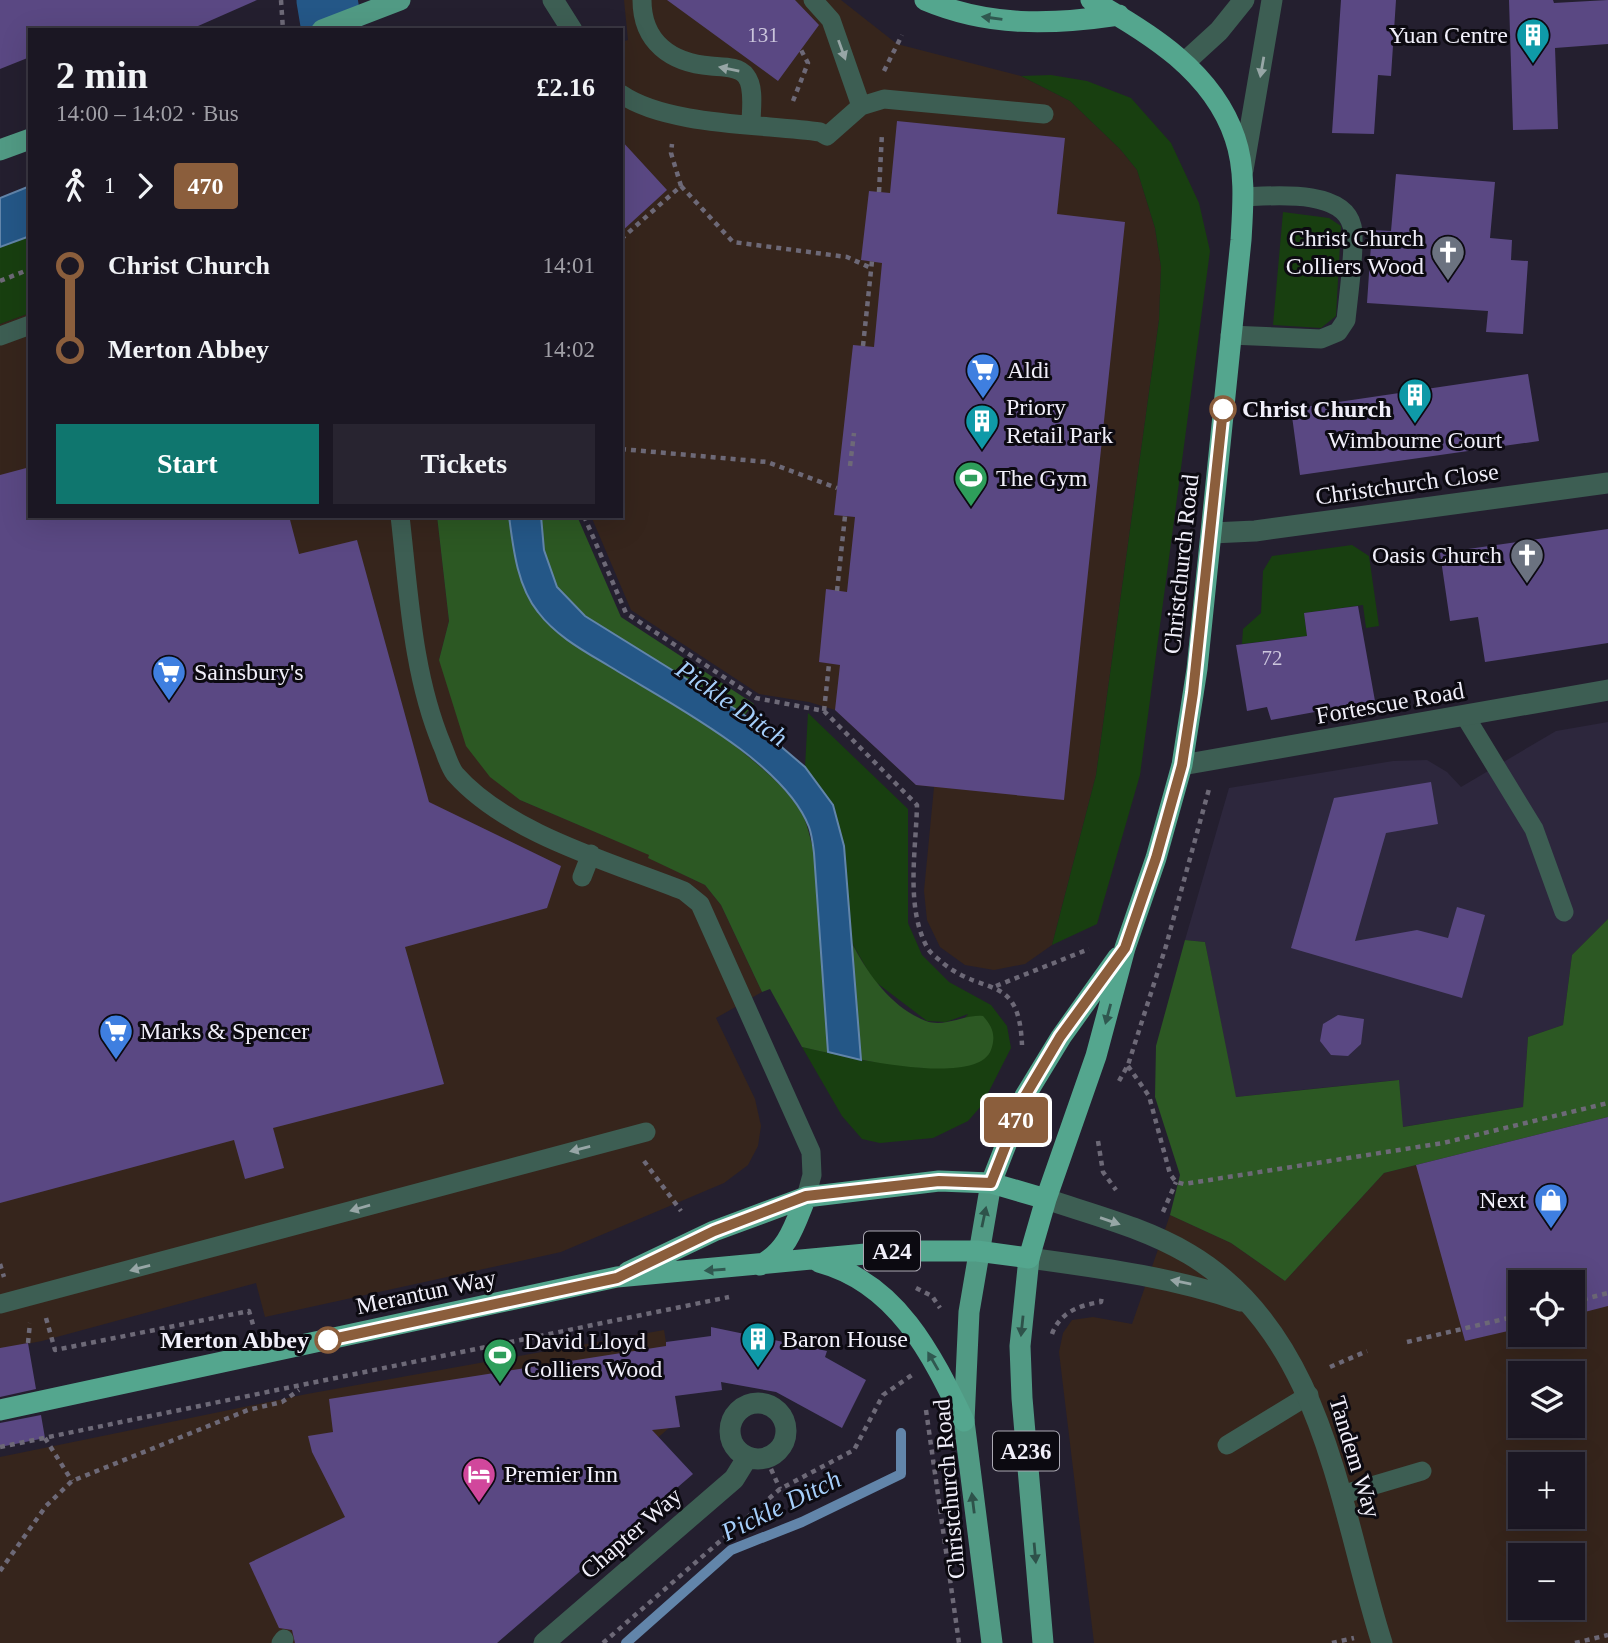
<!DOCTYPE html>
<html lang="en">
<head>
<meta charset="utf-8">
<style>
  :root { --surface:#1b1723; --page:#282430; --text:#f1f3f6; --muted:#a09fa6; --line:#393641; --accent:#0f766e }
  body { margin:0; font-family:"Times New Roman",serif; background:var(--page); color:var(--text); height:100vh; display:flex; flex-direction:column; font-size:26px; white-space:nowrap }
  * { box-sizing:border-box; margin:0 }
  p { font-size:23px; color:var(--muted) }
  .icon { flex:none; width:38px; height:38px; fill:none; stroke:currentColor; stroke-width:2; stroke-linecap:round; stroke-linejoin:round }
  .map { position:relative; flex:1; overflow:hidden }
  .details { position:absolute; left:28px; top:28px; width:595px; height:490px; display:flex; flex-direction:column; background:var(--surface); border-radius:0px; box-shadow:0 7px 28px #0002,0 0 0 2px var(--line) }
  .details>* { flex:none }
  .badge { padding:0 14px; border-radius:5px; font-size:24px; line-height:46px }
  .controls { position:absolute; left:1508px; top:1270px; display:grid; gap:14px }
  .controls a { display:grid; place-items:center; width:77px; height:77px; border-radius:0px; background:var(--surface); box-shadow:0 7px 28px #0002,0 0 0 2px var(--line); font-size:35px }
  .map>.badge { position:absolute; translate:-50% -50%; box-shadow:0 0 0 4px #fff }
  .legs { display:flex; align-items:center; gap:10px; height:77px; padding:0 28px; font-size:23px }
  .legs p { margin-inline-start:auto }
  .headline { display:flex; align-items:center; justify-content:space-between; height:119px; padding:0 28px }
  h1 { font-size:38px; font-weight:800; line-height:52px }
  .action { display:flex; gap:14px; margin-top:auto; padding:14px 28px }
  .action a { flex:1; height:80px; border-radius:0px; background:var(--accent); color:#fff; font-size:28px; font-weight:800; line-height:80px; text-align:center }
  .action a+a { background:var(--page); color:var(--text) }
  ul { padding:0 28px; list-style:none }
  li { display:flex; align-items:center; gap:24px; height:84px; font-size:26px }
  li i { display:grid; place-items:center; width:10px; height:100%; margin:0 9px; background:currentColor }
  li i::after { content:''; width:18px; height:18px; margin:-9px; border:5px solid; border-radius:50%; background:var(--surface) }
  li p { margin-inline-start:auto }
  li:first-child i { background:linear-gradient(#0000 50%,currentColor 0) }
  li:last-child i { background:linear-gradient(currentColor 50%,#0000 0) }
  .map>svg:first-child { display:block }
</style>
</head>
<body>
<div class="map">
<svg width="1608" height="1643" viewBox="0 0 1608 1643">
  <rect width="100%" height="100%" fill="#241f2f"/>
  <path fill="#36251c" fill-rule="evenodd" d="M 624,0 L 841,0 L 897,44 L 1021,76 L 1070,101 L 1120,149 L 1137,170 L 1155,228 L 1161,267 L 1159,320 L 1096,775 L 1052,945 L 1025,964 L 994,970 L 965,965 L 940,947 L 927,920 L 924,891 L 934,787 L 916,785 L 835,710 L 809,702 L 759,694 L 631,610 L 591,516 L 621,516 L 621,42 L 628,40 Z
    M 30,313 L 30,516 L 437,516 L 449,621 L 439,660 L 520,800 L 650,855 L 649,858 L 705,885 L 721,905 L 762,992 L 716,1018 L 755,1099 L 761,1126 L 758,1146 L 748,1165 L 724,1183 L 561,1252 L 265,1317 L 256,1283 L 42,1341 L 0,1349 L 0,324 Z
    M 1608,1117 L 1608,1643 L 1094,1643 L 1059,1352 L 1063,1333 L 1072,1320 L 1093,1317 L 1132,1324 L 1170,1215 L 1231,1243 L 1285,1281 L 1384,1173 ZM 1521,1283 L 1573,1283 L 1573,1335 L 1521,1335 ZM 1521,1374 L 1573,1374 L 1573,1426 L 1521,1426 ZM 1521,1465 L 1573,1465 L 1573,1517 L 1521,1517 ZM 1521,1556 L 1573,1556 L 1573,1608 L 1521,1608 Z
    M 664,1330 L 680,1427 L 669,1428 L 423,1643 L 0,1643 L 0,1457 L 307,1394 Z"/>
  <path fill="#2d273d" d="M 1608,722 L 1608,919 L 1572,955 L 1563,1025 L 1528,1037 L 1523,1107 L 1402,1127 L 1398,1080 L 1235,1097 L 1205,942 L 1185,940 L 1229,788 L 1393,761 L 1427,760 L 1447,772 L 1461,787 L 1556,731 Z"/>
  <path fill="#183f10" d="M 1051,75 L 1087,81 L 1131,98 L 1171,143 L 1199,203 L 1210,251 L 1140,775 L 1097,924 L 1052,945 L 1096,775 L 1159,320 L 1161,267 L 1155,228 L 1137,170 L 1120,149 L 1070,101 L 1021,76 Z
    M 1283,212 L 1329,218 L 1341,226 L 1336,316 L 1321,328 L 1273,325 Z
    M 30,236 L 30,313 L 0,324 L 0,247 Z
    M 1352,545 L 1369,556 L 1379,626 L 1366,628 L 1363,605 L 1304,613 L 1307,636 L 1242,644 L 1243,629 L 1261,613 L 1263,571 L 1272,556 Z
    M 808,713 L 908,809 L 908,923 L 922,955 L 949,982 L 991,1005 L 1007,1026 L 1011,1048 L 982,1105 L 968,1121 L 933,1138 L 880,1143 L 862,1139 L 842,1116 L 802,1047 L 861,1060 L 925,1068 L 968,1014 L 946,1022 L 927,1021 L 873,980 L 851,941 L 844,846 L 833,805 L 805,767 Z"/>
  <path fill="#2c5823" d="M 437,516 L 577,516 L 621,617 L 754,704 L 725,737 C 750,759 779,779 798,807 C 809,823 809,839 816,857 C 837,912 865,997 926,1021 C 945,1028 964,1014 983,1016 C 993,1027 996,1036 991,1050 C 976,1090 834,1054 802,1047 L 770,989 L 762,992 L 721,905 L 705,885 L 648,858 L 649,855 L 520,800 L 490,777 L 466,746 L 439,660 L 449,621 Z
    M 1608,919 L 1608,1117 L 1384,1173 L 1285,1281 L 1231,1243 L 1170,1215 L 1180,1175 L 1155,1097 L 1156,1046 L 1185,940 L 1205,942 L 1236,1097 L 1399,1080 L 1403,1127 L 1523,1107 L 1528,1037 L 1563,1025 L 1572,955 Z"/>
  <path fill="#245787" stroke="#6285aa" stroke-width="2" d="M 30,186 L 30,236 L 0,247 L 0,198 Z
    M 509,516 L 541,516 L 544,550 L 557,587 L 585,616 L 743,714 L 805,767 L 833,805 L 844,846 L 861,1060 L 828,1052 L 814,853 C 813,845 812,835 809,827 C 784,761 667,702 609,666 C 584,651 556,636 538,612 C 517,586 513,547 509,516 Z"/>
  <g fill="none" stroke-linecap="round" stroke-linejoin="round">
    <path stroke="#6285aa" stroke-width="10" d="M 626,1643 L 731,1550 L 802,1522 L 901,1474 L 901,1433"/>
    <path stroke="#245787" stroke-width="61" d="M 327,0 L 332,30"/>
  </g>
  <path fill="#5a4883" d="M 0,0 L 257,0 L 189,30 L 30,30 L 30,57 L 0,69 Z
    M 667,0 L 795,0 L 819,25 L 778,81 Z
    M 1341,0 L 1396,0 L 1391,76 L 1378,75 L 1374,134 L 1332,133 Z
    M 1509,0 L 1553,0 L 1554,3 L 1608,0 L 1608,44 L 1555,48 L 1558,129 L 1513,130 Z
    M 897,121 L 1065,138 L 1057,214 L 1125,222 L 1064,800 L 916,785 L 835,710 L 840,665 L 819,662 L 826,589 L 847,592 L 855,517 L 834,515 L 853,345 L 874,347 L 882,263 L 861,260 L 869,191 L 890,193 Z
    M 621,140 L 667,190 L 621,232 Z
    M 1396,174 L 1495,182 L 1490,238 L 1512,240 L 1511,260 L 1528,261 L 1523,334 L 1486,332 L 1488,311 L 1367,303 L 1372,230 L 1391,231 Z
    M 1528,374 L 1539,441 L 1300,475 L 1291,409 Z
    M 30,467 L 30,516 L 289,516 L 299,554 L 357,540 L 429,802 L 561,866 L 547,908 L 405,947 L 444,1084 L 273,1128 L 284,1168 L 245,1179 L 234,1140 L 0,1203 L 0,475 Z
    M 1608,529 L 1608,643 L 1485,662 L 1478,617 L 1450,621 L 1440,553 Z
    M 1358,606 L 1375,701 L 1271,720 L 1267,707 L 1247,711 L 1236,645 L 1307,636 L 1304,613 Z
    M 1431,782 L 1438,824 L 1386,833 L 1355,941 L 1417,930 L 1448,938 L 1457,907 L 1485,915 L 1462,998 L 1291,948 L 1334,798 Z
    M 1338,1015 L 1364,1019 L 1361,1044 L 1348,1056 L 1331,1055 L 1320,1041 L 1323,1024 Z
    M 1608,1117 L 1608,1306 L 1573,1315 L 1573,1283 L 1521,1283 L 1521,1328 L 1465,1341 L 1416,1165 Z
    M 711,1327 L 827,1351 L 825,1357 L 866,1380 L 842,1428 L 776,1392 L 721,1382 L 722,1390 L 675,1396 L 680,1427 L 652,1430 L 693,1474 L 497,1643 L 295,1643 L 292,1630 L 279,1628 L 249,1563 L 345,1517 L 312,1452 L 308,1436 L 333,1432 L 329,1399 L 666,1346 L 666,1342 L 711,1336 Z
    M 28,1343 L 36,1389 L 0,1397 L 0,1348 Z
    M 41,1415 L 45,1438 L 0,1447 L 0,1423 Z"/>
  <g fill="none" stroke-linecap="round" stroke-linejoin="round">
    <path stroke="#6d6977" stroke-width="4.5" stroke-dasharray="5 5" stroke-linecap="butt" d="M 281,0 L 283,30
      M 884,71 L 902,35
      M 793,101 L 808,63 L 801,50
      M 681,186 L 733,242 L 847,257 L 871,268
      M 879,192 L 882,133
      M 621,239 L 681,186 L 671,153 L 672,144
      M 0,281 L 30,269
      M 863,346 L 872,261
      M 621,449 L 767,462 L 837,488
      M 850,466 L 854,433
      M 584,516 L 626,613 L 756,698 L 824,711 L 917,805 C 916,851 905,908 928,949 C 932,955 939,959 944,964 C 986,997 1019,973 1022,1045
      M 837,591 L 845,516
      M 824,711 L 829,664
      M 996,986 L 1089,949
      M 1128,1066 L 1149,1096 L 1170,1174 L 1176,1182 L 1184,1184 L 1443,1143 L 1608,1103
      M 1119,1081 L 1128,1065 L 1166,946 L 1209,789
      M 1098,1141 L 1103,1172 L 1116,1190
      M 644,1161 L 681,1211
      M 1163,1212 L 1176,1182
      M 0,1264 L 4,1277
      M 916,1288 L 932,1296 L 940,1308
      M 1573,1302 L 1608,1293
      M 46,1318 L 55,1350 L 249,1311 L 254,1328
      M 1052,1334 C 1060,1312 1080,1305 1101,1302 L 1102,1296
      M 1407,1342 L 1521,1315
      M 28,1343 L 30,1323
      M 1330,1367 L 1367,1351
      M 926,1410 L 959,1643
      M 45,1438 L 72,1481
      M 0,1447 L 729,1297
      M 771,1469 L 780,1489
      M 0,1571 L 46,1506 L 72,1481 L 248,1410 L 282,1402 L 299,1390
      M 603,1643 L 780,1489 L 854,1450 L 883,1395 L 912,1375
      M 1332,1643 L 1354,1638
      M 1575,1643 L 1608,1635"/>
    <path stroke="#3d5e53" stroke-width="19" d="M 642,0 C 642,42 671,63 711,66 C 722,67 739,66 746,76 C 755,87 751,110 751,124
      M 813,0 L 831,20 L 861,106
      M 621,94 C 667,126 764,124 820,132 L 827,136 L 861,106 L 884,99 L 1044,114
      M 1230,335 L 1321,339 L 1338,332 L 1346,320 C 1348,300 1356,242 1352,226 C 1343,188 1271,196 1243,197
      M 0,336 L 30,325
      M 400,516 C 409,593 412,673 442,745 C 446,754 449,766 455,774 C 508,834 611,862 684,891 L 700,904 L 811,1152 L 812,1175 L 806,1197
      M 1465,716 L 1534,829 L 1564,912
      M 582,877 L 591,854
      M 0,1304 L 646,1132
      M 1227,1445 L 1309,1395
      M 1341,1495 L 1422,1471
      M 281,1643 L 284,1639"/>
    <path stroke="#3d5e53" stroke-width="21" d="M 553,0 L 572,30
      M 1184,63 L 1219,31 L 1244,0
      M 1243,170 L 1272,0
      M 1212,533 L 1255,531 L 1608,483
      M 1182,765 L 1608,690
      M 1046,1199 C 1094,1215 1145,1228 1189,1254 C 1324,1334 1339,1508 1382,1643
      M 1029,1258 C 1101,1268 1172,1277 1241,1301
      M730 1431a28 28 0 1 1 56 0a28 28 0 1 1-56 0Z
      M 544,1643 L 734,1479 L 747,1458"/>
    <path stroke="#519a84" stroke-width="21" d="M 322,30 L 400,0
      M 0,150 L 30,139
      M 991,1183 L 969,1312 L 964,1421 L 992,1643
      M 1029,1258 L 1020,1346 L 1022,1398 L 1043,1643"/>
    <path stroke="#54a68e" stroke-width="21" d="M 925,0 C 989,27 1051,25 1119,15
      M 991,1183 L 1025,1096 L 1061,1037 L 1118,957
      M 819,1262 C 897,1283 931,1353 964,1421
      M 760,1265 C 788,1251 795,1224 806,1197
      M 628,1272 L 714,1231 L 806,1197 L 939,1181 L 991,1183 L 1046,1199
      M 0,1410 L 617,1277 L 898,1251 L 977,1251 L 1029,1258 L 1046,1199 L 1096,1056 L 1125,948 L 1156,858 L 1182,765 L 1197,669 L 1241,240 C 1243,207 1246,170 1235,138 C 1213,72 1150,33 1091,0"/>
  </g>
  <defs><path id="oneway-solid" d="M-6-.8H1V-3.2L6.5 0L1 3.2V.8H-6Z" transform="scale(1.75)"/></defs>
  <g fill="#305850">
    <use href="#oneway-solid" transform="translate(992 18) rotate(-172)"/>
    <use href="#oneway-solid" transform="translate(1108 1014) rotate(105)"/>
    <use href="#oneway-solid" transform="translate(715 1270) rotate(176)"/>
    <use href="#oneway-solid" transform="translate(933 1361) rotate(-120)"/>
  </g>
  <g fill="#97a6a6">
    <use href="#oneway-solid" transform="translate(842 50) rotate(70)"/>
    <use href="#oneway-solid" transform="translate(1262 67) rotate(100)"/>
    <use href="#oneway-solid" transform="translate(729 69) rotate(-169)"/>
    <use href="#oneway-solid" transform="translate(580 1149) rotate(166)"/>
    <use href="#oneway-solid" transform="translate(360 1208) rotate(164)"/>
    <use href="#oneway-solid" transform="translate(1110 1221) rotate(19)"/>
    <use href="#oneway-solid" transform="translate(140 1268) rotate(165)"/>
    <use href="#oneway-solid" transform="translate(1181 1282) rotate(-169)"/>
  </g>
  <g fill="#2e524a">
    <use href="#oneway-solid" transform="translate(984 1217) rotate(-78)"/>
    <use href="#oneway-solid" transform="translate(1022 1326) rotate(96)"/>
    <use href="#oneway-solid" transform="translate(973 1503) rotate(-97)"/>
    <use href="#oneway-solid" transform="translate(1035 1553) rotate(85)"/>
  </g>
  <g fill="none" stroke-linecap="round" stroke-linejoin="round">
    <g stroke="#fff" stroke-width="16">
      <path id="line-1" d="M 328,1340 L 617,1278 L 714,1231 L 806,1196 L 939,1181 L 991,1183 L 1025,1096 L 1060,1037 L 1125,948 L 1156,858 L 1182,765 L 1193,693 L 1223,409"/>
    </g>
    <use href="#line-1" stroke="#8b5e3c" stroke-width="10"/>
  </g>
  <defs>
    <g id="building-pin" transform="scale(1.75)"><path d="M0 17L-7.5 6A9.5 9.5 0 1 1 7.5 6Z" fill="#0f9aa8" stroke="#0c0a11"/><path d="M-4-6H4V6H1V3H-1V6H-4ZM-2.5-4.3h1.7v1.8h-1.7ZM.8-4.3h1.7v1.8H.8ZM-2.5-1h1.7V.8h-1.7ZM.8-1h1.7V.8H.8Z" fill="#fff"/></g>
    <g id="church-pin" transform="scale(1.75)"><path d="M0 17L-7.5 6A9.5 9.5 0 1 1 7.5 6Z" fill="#6b7280" stroke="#0c0a11"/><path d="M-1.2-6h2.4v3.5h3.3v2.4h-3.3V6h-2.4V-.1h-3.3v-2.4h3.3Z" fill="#fff"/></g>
    <g id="supermarket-pin" transform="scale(1.75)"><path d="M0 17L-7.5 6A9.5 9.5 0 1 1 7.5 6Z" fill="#3f7fe0" stroke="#0c0a11"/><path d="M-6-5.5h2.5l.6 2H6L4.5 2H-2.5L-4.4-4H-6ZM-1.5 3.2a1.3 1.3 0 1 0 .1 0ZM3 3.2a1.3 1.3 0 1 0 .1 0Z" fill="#fff"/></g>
    <g id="stadium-pin" transform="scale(1.75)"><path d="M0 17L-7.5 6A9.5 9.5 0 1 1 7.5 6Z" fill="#2e9e5b" stroke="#0c0a11"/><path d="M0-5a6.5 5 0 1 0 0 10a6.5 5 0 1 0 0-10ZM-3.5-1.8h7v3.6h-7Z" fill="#fff"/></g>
    <g id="shop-pin" transform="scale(1.75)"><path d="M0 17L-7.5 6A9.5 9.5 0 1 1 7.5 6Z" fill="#3f7fe0" stroke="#0c0a11"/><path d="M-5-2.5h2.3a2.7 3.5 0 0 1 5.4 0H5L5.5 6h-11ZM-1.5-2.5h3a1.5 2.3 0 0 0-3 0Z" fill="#fff"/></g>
    <g id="hotel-pin" transform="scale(1.75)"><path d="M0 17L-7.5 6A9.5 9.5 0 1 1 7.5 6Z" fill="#d1479c" stroke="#0c0a11"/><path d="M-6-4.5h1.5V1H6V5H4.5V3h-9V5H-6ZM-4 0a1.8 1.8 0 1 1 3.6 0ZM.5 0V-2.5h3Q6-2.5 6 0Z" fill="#fff"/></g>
  </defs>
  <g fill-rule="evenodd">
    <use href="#building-pin" x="1533" y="35"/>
    <use href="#church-pin" x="1448" y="252"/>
    <use href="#supermarket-pin" x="983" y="370"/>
    <use href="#building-pin" x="1415" y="395"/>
    <use href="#building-pin" x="982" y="421"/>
    <use href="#stadium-pin" x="971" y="478"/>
    <use href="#church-pin" x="1527" y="555"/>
    <use href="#supermarket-pin" x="169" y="672"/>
    <use href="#supermarket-pin" x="116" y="1031"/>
    <use href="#shop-pin" x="1551" y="1200"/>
    <use href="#building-pin" x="758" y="1339"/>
    <use href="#stadium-pin" x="500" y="1355"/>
    <use href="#hotel-pin" x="479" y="1474"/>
  </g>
  <g fill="#fff" stroke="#8b5e3c" stroke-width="3.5">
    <circle cx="1223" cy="409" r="12"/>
    <circle cx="328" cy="1340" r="12"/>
  </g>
  <g text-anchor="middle" stroke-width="6" stroke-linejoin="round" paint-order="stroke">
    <g font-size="21" fill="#cbc5dc">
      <text x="763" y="42">131</text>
      <text x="1272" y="665">72</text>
    </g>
    <g fill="#0c0a11" stroke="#acaab4" stroke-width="2">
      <rect x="864" y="1231.5" width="56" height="39" rx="5"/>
      <rect x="993" y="1431.5" width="66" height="39" rx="5"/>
    </g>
    <g font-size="23" font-weight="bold" fill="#f1effa">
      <text x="892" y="1259">A24</text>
      <text x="1026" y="1459">A236</text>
    </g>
    <g font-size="24" fill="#f1effa" stroke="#0c0a11" text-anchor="start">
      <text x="1508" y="43" text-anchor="end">Yuan Centre</text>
      <text x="1424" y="246" text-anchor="end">Christ Church<tspan x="1424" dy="28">Colliers Wood</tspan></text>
      <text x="1007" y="378">Aldi</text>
      <text x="1006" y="415">Priory<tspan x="1006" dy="28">Retail Park</tspan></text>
      <text x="1415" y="448" text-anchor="middle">Wimbourne Court</text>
      <text x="996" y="486">The Gym</text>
      <text x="1502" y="563" text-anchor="end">Oasis Church</text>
      <text x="194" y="680">Sainsbury's</text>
      <text x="140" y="1039">Marks &amp; Spencer</text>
      <text x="1526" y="1208" text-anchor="end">Next</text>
      <text x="782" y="1347">Baron House</text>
      <text x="524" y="1349">David Lloyd<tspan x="524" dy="28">Colliers Wood</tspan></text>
      <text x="504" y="1482">Premier Inn</text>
    </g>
    <g font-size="24" font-weight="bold" fill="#f1effa" stroke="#0c0a11" text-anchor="start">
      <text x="1242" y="417">Christ Church</text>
      <text x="309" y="1348" text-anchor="end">Merton Abbey</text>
    </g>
    <g font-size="24" fill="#f1effa" stroke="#0c0a11">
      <text transform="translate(1407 484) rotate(-8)" y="8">Christchurch Close</text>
      <text transform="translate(1181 564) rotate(-84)" y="8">Christchurch Road</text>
      <text transform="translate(1390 703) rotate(-10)" y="8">Fortescue Road</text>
      <text transform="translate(426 1292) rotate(-12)" y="8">Merantun Way</text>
      <text transform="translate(1355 1457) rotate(73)" y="8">Tandem Way</text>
      <text transform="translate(949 1489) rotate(-95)" y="8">Christchurch Road</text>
      <text transform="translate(631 1533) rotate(-41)" y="8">Chapter Way</text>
    </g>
    <g font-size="26" font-style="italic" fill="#a5cefa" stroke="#0c0a11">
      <text transform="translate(732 703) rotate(35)" y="9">Pickle Ditch</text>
      <text transform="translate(781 1505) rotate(-26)" y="9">Pickle Ditch</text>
    </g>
  </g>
</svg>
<div class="controls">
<a><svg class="icon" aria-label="locate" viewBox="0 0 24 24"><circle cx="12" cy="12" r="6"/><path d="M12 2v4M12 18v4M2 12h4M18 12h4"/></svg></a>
<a><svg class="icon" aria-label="layers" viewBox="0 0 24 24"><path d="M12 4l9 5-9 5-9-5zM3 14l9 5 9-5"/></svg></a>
<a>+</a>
<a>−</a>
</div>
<b class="badge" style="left:1016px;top:1120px;background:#8b5e3c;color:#fff">470</b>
<section class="details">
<div class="headline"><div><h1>2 min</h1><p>14:00 – 14:02 · Bus</p></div><b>£2.16</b></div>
<div class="legs"><svg class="icon" aria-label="walk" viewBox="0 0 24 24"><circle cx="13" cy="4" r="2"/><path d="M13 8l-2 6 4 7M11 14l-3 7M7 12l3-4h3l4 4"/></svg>1<svg class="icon" aria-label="forward" viewBox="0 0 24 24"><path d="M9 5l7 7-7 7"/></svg><b class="badge" style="background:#8b5e3c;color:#fff">470</b></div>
<ul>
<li><i style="color:#8b5e3c"></i><b>Christ Church</b><p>14:01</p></li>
<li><i style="color:#8b5e3c"></i><b>Merton Abbey</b><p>14:02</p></li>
</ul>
<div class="action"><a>Start</a><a>Tickets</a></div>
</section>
</div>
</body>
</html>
